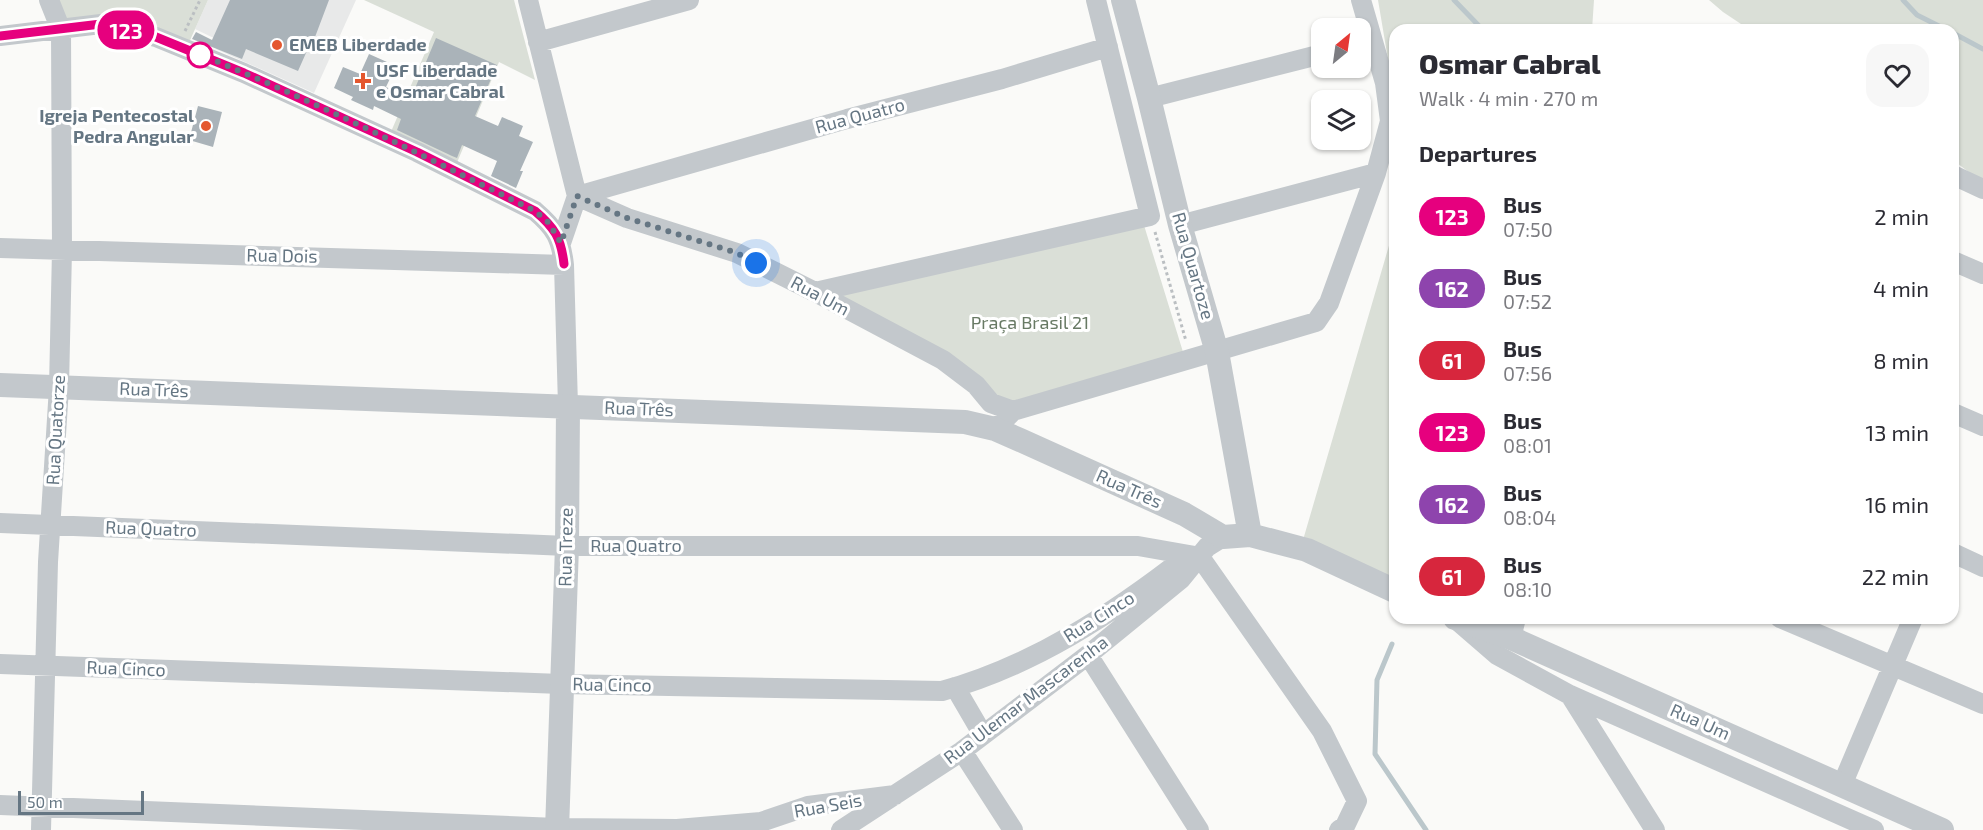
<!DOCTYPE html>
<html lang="en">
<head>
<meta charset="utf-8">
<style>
  :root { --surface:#fff; --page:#f7f7f7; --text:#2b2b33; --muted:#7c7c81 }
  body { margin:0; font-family:"Exo 2",sans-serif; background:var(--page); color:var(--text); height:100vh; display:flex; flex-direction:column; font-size:22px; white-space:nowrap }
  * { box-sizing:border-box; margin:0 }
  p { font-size:20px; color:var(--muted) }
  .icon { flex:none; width:33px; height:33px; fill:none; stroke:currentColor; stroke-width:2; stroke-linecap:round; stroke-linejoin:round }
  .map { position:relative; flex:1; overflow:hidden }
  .details { position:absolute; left:1389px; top:24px; width:570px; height:600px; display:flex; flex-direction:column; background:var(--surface); border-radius:18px; box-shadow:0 2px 4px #0004 }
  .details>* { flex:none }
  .badge { padding:0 12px; border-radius:20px; font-size:21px; line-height:39px }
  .needle { width:39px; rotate:29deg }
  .buttons { position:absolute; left:1311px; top:18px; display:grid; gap:12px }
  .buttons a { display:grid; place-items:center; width:60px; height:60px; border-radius:12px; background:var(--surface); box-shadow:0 2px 4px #0004; font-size:30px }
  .scale { position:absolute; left:18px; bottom:15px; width:126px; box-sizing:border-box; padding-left:6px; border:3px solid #657683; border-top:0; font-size:16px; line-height:21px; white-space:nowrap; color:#657683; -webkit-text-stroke:4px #fff; paint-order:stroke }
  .you { position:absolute; width:30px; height:30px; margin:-15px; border:4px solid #fff; border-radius:50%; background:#1a73e8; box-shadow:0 0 0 9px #1a73e833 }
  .map>.badge { position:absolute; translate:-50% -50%; box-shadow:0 0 0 3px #fff }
  h2 { padding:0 30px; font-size:22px; line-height:54px }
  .round { display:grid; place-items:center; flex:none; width:63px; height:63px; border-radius:18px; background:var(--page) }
  .headline { display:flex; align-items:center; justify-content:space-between; height:102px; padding:0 30px }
  h1 { font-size:28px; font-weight:800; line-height:45px }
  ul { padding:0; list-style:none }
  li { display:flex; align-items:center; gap:18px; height:72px; padding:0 30px }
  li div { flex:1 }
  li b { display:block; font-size:22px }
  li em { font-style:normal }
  li .badge { min-width:66px; font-weight:700; text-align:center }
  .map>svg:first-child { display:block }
</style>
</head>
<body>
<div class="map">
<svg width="1983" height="830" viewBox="0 0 1983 830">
  <rect width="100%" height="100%" fill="#fafaf8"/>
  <path fill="#e8e9e9" d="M 208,0 L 356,0 L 314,93 L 216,49 L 220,41 L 195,29 Z"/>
  <path fill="#dadfd7" d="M 56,0 L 208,0 L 187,47 L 69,23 Z
    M 364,0 L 514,0 L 535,80 L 499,62 L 456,165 L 390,134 L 434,32 Z
    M 1378,0 L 1594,0 L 1592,30 L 1395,30 L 1395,101 Z
    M 1709,0 L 1983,0 L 1983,183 L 1953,160 L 1953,30 L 1750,30 L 1723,12 Z
    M 1143,222 L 1183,352 L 1006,404 L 831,297 Z
    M 1395,225 L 1395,579 L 1303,540 Z"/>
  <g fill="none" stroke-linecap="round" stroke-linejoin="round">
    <path stroke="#bbc7cb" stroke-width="5" d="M 1454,0 L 1483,30
      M 1903,0 L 1917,15 L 1947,30
      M 1953,33 L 1983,49
      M 1392,644 L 1377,680 L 1375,754 L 1426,830"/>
  </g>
  <path fill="#aab3b9" d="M 230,0 L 329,0 L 312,45 L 310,44 L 298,71 L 246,49 L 242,59 L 192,39 L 196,32 L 212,40 Z
    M 436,38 L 497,65 L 475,116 L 498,126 L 502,117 L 523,126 L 519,136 L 533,142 L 520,171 L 523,171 L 516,188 L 491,176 L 497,161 L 462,145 L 457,158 L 452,156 L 397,130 L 401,119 L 374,106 L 373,110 L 351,100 L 353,97 L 334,88 L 343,67 L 360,74 L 369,54 L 396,66 L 386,87 L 411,98 Z
    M 198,106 L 222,112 L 213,147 L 189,140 Z"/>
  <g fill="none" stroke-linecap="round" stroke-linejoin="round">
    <path stroke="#bbbfc2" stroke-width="3" stroke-dasharray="3 3" stroke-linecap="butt" d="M 185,31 L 200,0
      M 1155,232 L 1186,341"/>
    <path stroke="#c3c8cc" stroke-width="20" d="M 528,0 L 577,196 L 561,243
      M 0,36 L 101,24 L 156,37 L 244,73 L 417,152 L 535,211 C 555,228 561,238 564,265 L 568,406
      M 538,42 L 689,0
      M 1149,98 L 1322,54
      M 1953,175 L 1983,189
      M 577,196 L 847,119 L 1002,79 L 1108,47
      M 577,196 L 627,218 L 737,253 L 815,292 L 943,360 L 976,385 L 991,403 L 1013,411
      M 1180,225 L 1376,173
      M 0,248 L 564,265
      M 1953,261 L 1983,274
      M 815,292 L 1150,216 L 1096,0
      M 1953,413 L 1983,426
      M 995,429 L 1013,411 L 1316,322 L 1329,303 L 1376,173 L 1390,121 L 1385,83 L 1361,0
      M 0,523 L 567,546 L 1138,546 L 1195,556
      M 1953,553 L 1983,567
      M 1200,557 L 1322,731 L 1357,801 L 1345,826 L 1339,830
      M 1780,618 L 1983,704
      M 1460,623 L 1497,655 L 1570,695 L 1874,830
      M 1511,638 L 1516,618
      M 1088,655 L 1199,830
      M 0,664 L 561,684 L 942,691 C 1033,666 1114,613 1188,555
      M 955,687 L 983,735
      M 1570,695 L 1655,830
      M 962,751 L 1013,830
      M 1842,785 L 1913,618
      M 0,805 L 557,828 L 677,829 L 761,822 L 808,806 L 895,795
      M 41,830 L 48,562 L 59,387 L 62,250 L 61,30 L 49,0
      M 841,830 L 962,751 L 1088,655 L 1181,579 L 1207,547 L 1223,537"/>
    <path stroke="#c3c8cc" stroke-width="24" d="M 1123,0 L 1149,98 L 1180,225 L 1217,352 L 1250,535
      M 0,385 L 965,422 L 995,429 L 1020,440 L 1184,514 L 1223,537 L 1250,535 L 1307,550 L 1395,591
      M 1455,618 L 1511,638 L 1942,830
      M 557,830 L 567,546 L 568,406"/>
  </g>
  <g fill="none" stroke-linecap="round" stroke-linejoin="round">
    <g stroke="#fff" stroke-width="14">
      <path id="line" d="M 0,36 L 101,24 L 156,37 L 244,73 L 417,152 L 535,211 C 555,228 561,238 564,264"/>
    </g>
    <use href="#line" stroke="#e6007e" stroke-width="9"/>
    <path stroke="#657683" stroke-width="6" stroke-dasharray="0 10.8" d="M 200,55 L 194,52 C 310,99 422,155 535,211 L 548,222 L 561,243 L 577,196 L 627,218 L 737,253 L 756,263"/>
  </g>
  <g fill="#e4572e" stroke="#fff" stroke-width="2">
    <circle cx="277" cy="45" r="6"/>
    <path d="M360 72h6v6h6v6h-6v6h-6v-6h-6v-6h6z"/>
    <circle cx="206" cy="126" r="6"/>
  </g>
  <circle fill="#fff" stroke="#e6007e" stroke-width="3" cx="200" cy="55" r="12"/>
  <g text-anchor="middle" stroke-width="6" stroke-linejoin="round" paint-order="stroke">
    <g font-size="18" font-weight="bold" fill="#657683" stroke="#fff" text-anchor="start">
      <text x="289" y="51">EMEB Liberdade</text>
      <text x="376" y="77">USF Liberdade<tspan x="376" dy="21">e Osmar Cabral</tspan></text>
      <text x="194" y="122" text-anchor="end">Igreja Pentecostal<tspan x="194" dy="21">Pedra Angular</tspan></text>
    </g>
    <g font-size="18" fill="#657683" stroke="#fff">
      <text transform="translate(860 116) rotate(-15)" y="6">Rua Quatro</text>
      <text transform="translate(282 256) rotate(1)" y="6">Rua Dois</text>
      <text transform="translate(1193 266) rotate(74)" y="6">Rua Quartoze</text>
      <text transform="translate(820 296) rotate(28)" y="6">Rua Um</text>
      <text transform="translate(154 390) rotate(2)" y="6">Rua Três</text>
      <text transform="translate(639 409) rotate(2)" y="6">Rua Três</text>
      <text transform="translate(56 430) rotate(-87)" y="6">Rua Quatorze</text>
      <text transform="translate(1129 489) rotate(24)" y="6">Rua Três</text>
      <text transform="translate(151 529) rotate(2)" y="6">Rua Quatro</text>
      <text x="636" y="552">Rua Quatro</text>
      <text transform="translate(566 547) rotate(-89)" y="6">Rua Treze</text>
      <text transform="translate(1099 617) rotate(-32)" y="6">Rua Cinco</text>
      <text transform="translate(126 669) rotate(2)" y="6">Rua Cinco</text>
      <text transform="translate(612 685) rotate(1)" y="6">Rua Cinco</text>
      <text transform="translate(1026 700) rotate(-37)" y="6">Rua Ulemar Mascarenha</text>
      <text transform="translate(1700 722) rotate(24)" y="6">Rua Um</text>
      <text transform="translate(828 806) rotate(-10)" y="6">Rua Seis</text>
    </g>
    <g font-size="18" fill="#687a64" stroke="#fff">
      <text x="1030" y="329">Praça Brasil 21</text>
    </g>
  </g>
</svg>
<div class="buttons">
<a><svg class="needle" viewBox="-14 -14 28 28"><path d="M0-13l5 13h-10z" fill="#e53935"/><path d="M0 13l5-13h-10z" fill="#7c7c81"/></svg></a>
<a><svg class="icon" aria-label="layers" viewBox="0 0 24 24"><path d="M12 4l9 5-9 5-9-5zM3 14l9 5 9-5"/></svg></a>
</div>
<div class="scale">50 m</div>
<div class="you" style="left:756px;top:263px"></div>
<b class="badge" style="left:126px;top:30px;background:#e6007e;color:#fff">123</b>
<section class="details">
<div class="headline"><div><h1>Osmar Cabral</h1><p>Walk · 4 min · 270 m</p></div><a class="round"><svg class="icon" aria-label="heart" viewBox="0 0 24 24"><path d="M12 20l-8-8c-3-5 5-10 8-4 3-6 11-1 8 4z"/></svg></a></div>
<h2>Departures</h2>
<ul>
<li><span class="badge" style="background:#e6007e;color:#fff">123</span><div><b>Bus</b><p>07:50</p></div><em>2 min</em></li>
<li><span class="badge" style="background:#8e44ad;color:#fff">162</span><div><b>Bus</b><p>07:52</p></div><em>4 min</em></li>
<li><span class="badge" style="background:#d7263d;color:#fff">61</span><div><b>Bus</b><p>07:56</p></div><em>8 min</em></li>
<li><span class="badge" style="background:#e6007e;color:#fff">123</span><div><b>Bus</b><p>08:01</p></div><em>13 min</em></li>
<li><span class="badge" style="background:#8e44ad;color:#fff">162</span><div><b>Bus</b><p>08:04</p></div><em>16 min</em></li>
<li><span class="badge" style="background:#d7263d;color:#fff">61</span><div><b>Bus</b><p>08:10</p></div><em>22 min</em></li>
</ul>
</section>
</div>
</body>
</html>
